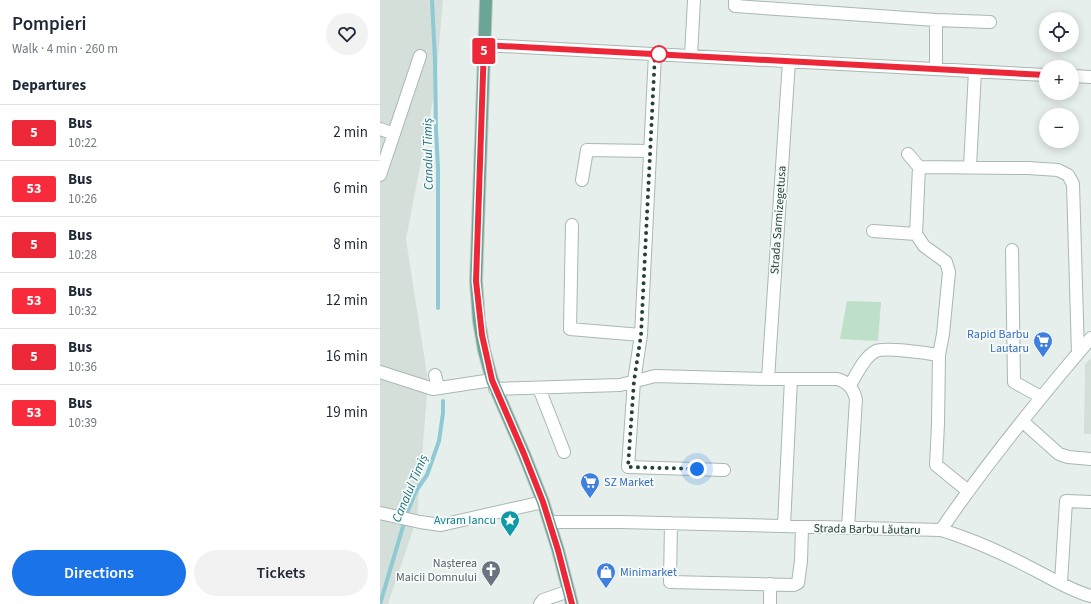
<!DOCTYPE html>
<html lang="en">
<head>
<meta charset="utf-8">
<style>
  :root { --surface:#fff; --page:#f2f2f3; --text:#1f2937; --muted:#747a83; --line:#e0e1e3; --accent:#1a73e8 }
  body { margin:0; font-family:"Source Sans 3",sans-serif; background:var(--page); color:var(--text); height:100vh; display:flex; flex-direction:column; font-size:15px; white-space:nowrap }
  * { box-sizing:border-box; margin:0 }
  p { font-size:13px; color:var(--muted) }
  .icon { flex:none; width:22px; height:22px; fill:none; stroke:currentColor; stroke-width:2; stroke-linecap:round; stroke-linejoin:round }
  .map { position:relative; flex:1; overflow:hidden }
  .side { display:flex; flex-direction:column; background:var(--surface); width:380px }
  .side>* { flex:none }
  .badge { padding:0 8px; border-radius:3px; font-size:14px; line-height:26px }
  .buttons { position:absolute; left:659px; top:12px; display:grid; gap:8px }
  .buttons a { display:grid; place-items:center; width:40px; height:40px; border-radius:50%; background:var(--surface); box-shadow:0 2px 10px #0003; font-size:20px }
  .you { position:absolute; width:20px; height:20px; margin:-10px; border:3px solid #fff; border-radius:50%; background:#1a73e8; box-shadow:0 0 0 6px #1a73e833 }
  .map>.badge { position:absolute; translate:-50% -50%; box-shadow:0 0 0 2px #fff }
  h2 { padding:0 12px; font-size:15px; line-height:36px }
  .round { display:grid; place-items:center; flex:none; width:42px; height:42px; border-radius:21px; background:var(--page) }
  .headline { display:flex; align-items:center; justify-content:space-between; height:68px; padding:0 12px }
  h1 { font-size:19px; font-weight:600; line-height:30px }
  .primary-button { display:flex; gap:8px; margin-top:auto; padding:8px 12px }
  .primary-button a { flex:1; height:46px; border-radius:24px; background:var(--accent); color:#fff; font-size:16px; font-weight:600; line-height:46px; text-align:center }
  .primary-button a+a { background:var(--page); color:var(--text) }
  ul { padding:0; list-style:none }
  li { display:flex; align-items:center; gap:12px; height:56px; padding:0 12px; border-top:1px solid var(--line) }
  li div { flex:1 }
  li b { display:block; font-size:15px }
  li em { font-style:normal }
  li .badge { min-width:44px; font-weight:700; text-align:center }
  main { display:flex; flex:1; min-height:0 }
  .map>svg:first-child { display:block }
</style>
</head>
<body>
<main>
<section class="side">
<div class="headline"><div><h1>Pompieri</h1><p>Walk · 4 min · 260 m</p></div><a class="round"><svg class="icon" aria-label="heart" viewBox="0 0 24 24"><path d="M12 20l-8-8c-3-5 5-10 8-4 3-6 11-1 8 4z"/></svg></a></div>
<h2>Departures</h2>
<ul>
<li><span class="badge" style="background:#ec2738;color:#fff">5</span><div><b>Bus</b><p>10:22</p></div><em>2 min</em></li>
<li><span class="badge" style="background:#f82b3c;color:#fff">53</span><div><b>Bus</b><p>10:26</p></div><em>6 min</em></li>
<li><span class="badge" style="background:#ec2738;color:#fff">5</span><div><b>Bus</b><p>10:28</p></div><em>8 min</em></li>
<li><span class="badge" style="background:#f82b3c;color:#fff">53</span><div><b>Bus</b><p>10:32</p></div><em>12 min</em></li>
<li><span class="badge" style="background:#ec2738;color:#fff">5</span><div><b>Bus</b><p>10:36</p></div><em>16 min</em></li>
<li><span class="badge" style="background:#f82b3c;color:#fff">53</span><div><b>Bus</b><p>10:39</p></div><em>19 min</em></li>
</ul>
<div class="primary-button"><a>Directions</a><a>Tickets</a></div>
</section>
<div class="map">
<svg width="711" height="604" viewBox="0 0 711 604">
  <rect width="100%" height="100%" fill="#e6efeb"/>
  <path fill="#d4dfda" d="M 0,0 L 63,0 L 55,90 L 26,239 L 48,381 L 37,518 L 8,604 L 0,604 Z
    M 711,358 L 711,434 L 704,434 L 705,364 Z"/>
  <path fill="#bfe0c8" d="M 467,301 L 501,302 L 498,341 L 460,339 Z"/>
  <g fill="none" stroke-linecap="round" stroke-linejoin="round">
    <path stroke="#8ec9d4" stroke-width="4" d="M 52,0 L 55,60 L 56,129 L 58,169 L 58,308
      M 0,604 L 27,513 L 36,491 L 47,475 L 59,441 L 63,413 L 63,401"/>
    <g stroke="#a8b8b2" stroke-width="14">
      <path id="minor" d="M 355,0 L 355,6 L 556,20
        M 104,45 L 666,75
        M 275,54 L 261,335 L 254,381 L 248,467 L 344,470
        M 311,56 L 314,0
        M 556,69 L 556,20 L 610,22
        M 692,76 L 711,77
        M 0,129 L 14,134
        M 528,154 L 539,167
        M 590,167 L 595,71
        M 0,175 L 40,56
        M 202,180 L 207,150 L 270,151
        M 192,225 L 190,329 L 261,335
        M 493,231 L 536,234
        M 632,250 L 634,382 L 661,397
        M 559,355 L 563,334 L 569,272 L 566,262 L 544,246 L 536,234 L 539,167 L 648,168 L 678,170 L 688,175 L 693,184 L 698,353
        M 0,372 L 53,389 L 112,380
        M 55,375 L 58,388
        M 388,379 L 409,61
        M 470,385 C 477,374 484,357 496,351 C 505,347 547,353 559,355 L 558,424 L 556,465 L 588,491
        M 159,388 L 184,452
        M 115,389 L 240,385 L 275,376 L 388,379 L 457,379 C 468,382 473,388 476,399 L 468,528
        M 642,421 L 679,454 L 688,457 L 711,459
        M 0,513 L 40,522 L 61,525 L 163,502
        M 170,522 L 241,522 L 561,530 C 595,540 624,554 655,570 C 673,579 691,591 711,596
        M 291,523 L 290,582 L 414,585 L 418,583 L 421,561 L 422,527
        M 404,526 L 411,379
        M 561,530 C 607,462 658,400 711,338
        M 681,583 L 686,501 L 711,502
        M 160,604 L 163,600 L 189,591
        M 390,604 L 390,584"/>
    </g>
    <g stroke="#c2cac8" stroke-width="14">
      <path id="major" d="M 106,0 L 96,281 L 99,321 L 104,350 L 112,380 L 144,454 L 163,502 L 178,550 L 192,604"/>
    </g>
    <use href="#minor" stroke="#fff" stroke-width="12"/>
    <use href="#major" stroke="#6aa596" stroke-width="12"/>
  </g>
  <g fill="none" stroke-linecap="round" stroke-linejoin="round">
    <g stroke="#fff" stroke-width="9">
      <path id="line" d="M 192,604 L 178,550 L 163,502 L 144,454 L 112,380 L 102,335 L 96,281 L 104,45 L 666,75"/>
    </g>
    <use href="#line" stroke="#ec2738" stroke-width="6"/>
    <path stroke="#24423a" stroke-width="4" stroke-dasharray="0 7.2" d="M 279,54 L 281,54 L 275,54 L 261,335 L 254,381 L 248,467 L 317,469"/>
  </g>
  <defs>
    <g id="supermarket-pin" transform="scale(1)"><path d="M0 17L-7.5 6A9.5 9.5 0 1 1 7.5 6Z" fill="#3f7fe0" stroke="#f7fbf9"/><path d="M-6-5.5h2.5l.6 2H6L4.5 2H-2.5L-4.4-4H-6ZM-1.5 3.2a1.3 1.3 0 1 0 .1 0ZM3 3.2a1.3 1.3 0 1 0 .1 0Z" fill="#fff"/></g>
    <g id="sight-pin" transform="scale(1)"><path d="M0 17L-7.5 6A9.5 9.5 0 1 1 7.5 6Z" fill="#0f9aa8" stroke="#f7fbf9"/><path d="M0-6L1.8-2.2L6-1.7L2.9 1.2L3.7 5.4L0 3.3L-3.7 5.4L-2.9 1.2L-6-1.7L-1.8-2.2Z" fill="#fff"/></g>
    <g id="church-pin" transform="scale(1)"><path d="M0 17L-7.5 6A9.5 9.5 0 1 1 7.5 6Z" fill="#6b7280" stroke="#f7fbf9"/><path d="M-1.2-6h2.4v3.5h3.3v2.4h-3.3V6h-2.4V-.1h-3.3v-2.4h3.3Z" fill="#fff"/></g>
    <g id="shop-pin" transform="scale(1)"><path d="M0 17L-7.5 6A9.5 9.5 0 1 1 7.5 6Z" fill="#3f7fe0" stroke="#f7fbf9"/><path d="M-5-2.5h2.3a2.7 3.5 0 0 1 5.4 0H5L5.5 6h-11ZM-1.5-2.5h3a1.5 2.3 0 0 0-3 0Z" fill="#fff"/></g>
  </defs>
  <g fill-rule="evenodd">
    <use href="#supermarket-pin" x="663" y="341"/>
    <use href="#supermarket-pin" x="210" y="482"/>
    <use href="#sight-pin" x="130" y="520"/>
    <use href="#church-pin" x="111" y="570"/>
    <use href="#shop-pin" x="226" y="572"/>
  </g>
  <circle fill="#fff" stroke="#ec2738" stroke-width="2" cx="279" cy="54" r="8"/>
  <g text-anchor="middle" stroke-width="3.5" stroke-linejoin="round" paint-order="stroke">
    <g font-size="12" fill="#24423a" stroke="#f7fbf9">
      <text transform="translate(398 220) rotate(-86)" y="4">Strada Sarmizegetusa</text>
      <text transform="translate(487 529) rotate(1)" y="4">Strada Barbu Lăutaru</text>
    </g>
    <g font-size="12" fill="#366cbe" stroke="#f7fbf9" text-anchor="start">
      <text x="649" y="338" text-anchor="end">Rapid Barbu<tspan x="649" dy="14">Lautaru</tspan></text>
      <text x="224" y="486">SZ Market</text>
      <text x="240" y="576">Minimarket</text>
    </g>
    <g font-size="12" fill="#0d838f" stroke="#f7fbf9" text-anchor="end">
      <text x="116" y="524">Avram Iancu</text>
    </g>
    <g font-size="12" fill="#5b616d" stroke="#f7fbf9" text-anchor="end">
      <text x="97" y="567">Nașterea<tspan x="97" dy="14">Maicii Domnului</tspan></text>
    </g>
    <g font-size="13" font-style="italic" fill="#1c6f80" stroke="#f7fbf9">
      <text transform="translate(47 154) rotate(-91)" y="5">Canalul Timiș</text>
      <text transform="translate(29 488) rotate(-67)" y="5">Canalul Timiș</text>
    </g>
  </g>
</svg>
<div class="buttons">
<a><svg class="icon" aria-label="locate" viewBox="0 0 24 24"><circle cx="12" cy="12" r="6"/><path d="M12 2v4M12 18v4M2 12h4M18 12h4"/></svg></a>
<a>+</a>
<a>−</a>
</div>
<div class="you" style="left:317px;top:469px"></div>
<b class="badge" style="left:104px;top:51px;background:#ec2738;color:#fff">5</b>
</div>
</main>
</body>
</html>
